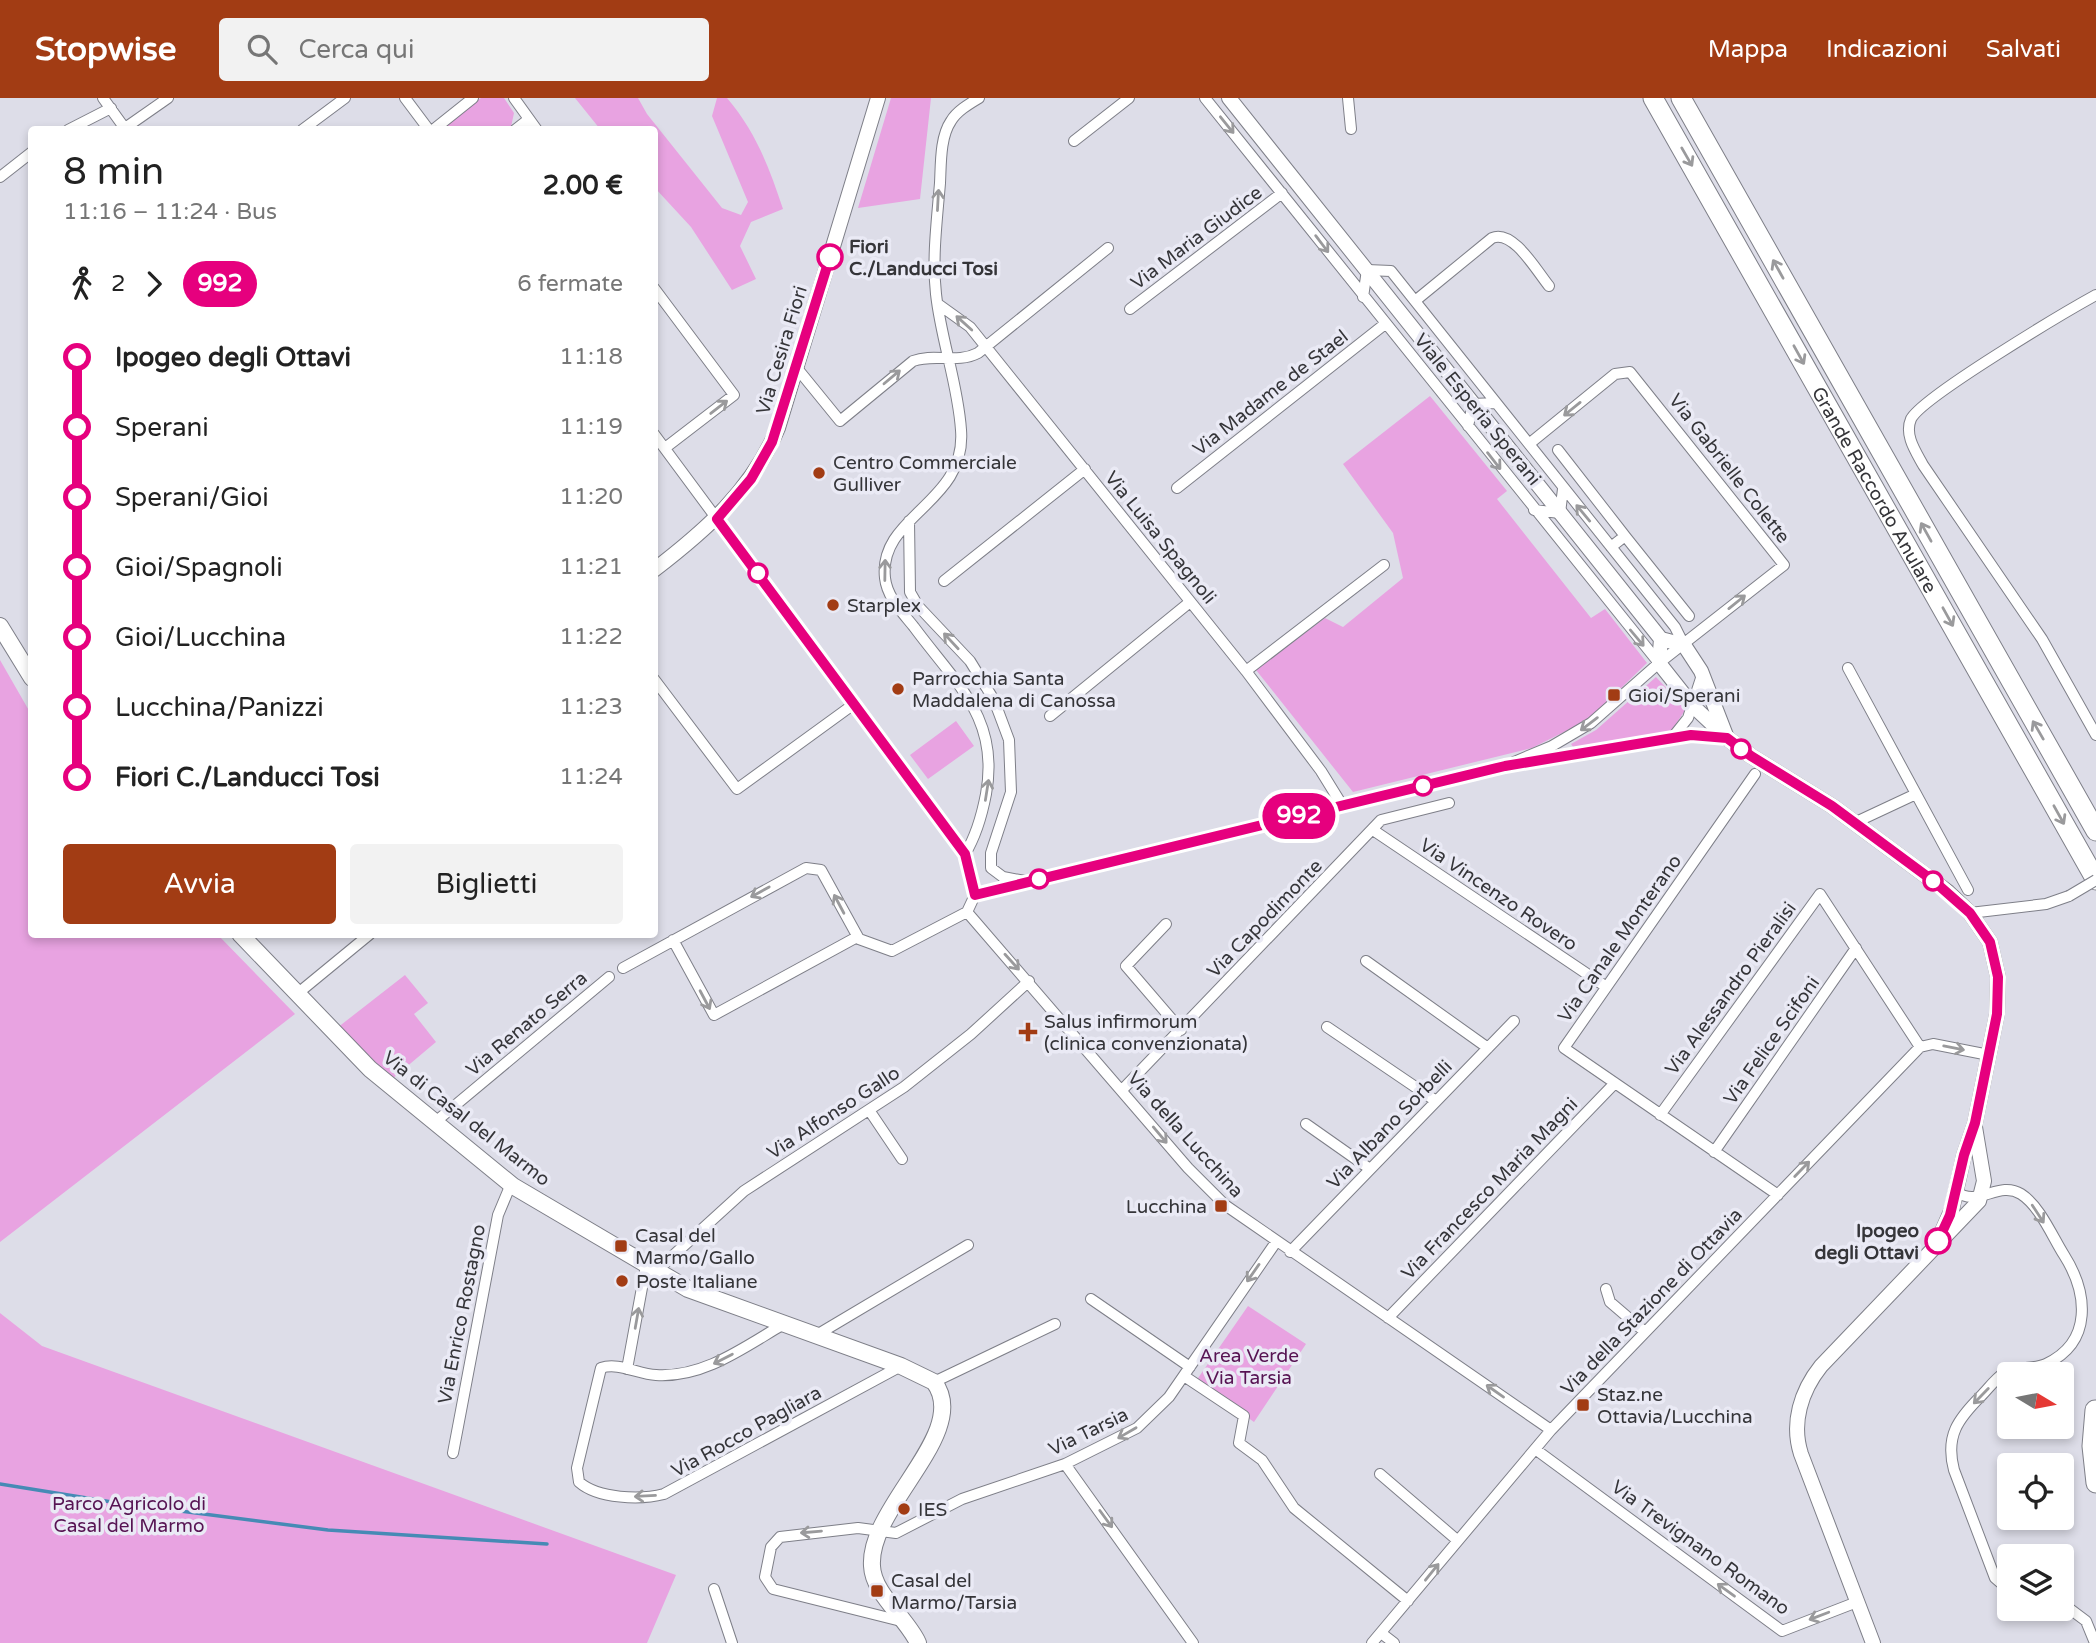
<!DOCTYPE html>
<html lang="it">
<head>
<meta charset="utf-8">
<style>
  :root { --surface:#fff; --page:#f2f2f2; --text:#222; --muted:#767676; --accent:#a23c14 }
  body { margin:0; font-family:"Varela Round",sans-serif; background:var(--page); color:var(--text); height:100vh; display:flex; flex-direction:column; font-size:26px; white-space:nowrap }
  * { box-sizing:border-box; margin:0 }
  p { font-size:23px; color:var(--muted) }
  .icon { flex:none; width:38px; height:38px; fill:none; stroke:currentColor; stroke-width:2; stroke-linecap:round; stroke-linejoin:round }
  .map { position:relative; flex:1; overflow:hidden }
  .panel { position:absolute; left:28px; top:28px; width:630px; height:812px; display:flex; flex-direction:column; background:var(--surface); border-radius:7px; box-shadow:0 4px 10px #0003 }
  .panel>* { flex:none }
  .badge { padding:0 14px; border-radius:23px; font-size:24px; line-height:46px }
  .needle { width:46px; rotate:100deg }
  .fabs { position:absolute; left:1997px; top:1264px; display:grid; gap:14px }
  .fabs a { display:grid; place-items:center; width:77px; height:77px; border-radius:7px; background:var(--surface); box-shadow:0 4px 10px #0003; font-size:35px }
  .map>.badge { position:absolute; translate:-50% -50%; box-shadow:0 0 0 4px #fff }
  .legs { display:flex; align-items:center; gap:10px; height:77px; padding:0 35px; font-size:23px }
  .legs p { margin-inline-start:auto }
  .overview { display:flex; align-items:center; justify-content:space-between; height:119px; padding:0 35px }
  h1 { font-size:38px; font-weight:600; line-height:52px }
  .cta { display:flex; gap:14px; margin-top:auto; padding:14px 35px }
  .cta a { flex:1; height:80px; border-radius:7px; background:var(--accent); color:#fff; font-size:28px; font-weight:600; line-height:80px; text-align:center }
  .cta a+a { background:var(--page); color:var(--text) }
  ul { padding:0 35px; list-style:none }
  li { display:flex; align-items:center; gap:24px; height:70px; font-size:26px }
  li i { display:grid; place-items:center; width:10px; height:100%; margin:0 9px; background:currentColor }
  li i::after { content:''; width:18px; height:18px; margin:-9px; border:5px solid; border-radius:50%; background:var(--surface) }
  li p { margin-inline-start:auto }
  li:first-child i { background:linear-gradient(#0000 50%,currentColor 0) }
  li:last-child i { background:linear-gradient(currentColor 50%,#0000 0) }
  header { display:flex; align-items:center; gap:42px; box-sizing:border-box; height:98px; padding:0 35px; background:var(--accent); color:#fff }
  header strong { font-size:33px }
  nav { display:flex; gap:38px; margin-inline-start:auto; font-size:24px }
  .search { width:490px; height:63px; background:var(--page); display:flex; align-items:center; gap:18px; box-sizing:border-box; padding:0 24px; border-radius:7px; color:var(--muted); font-size:26px }
  .map>svg:first-child { display:block }
</style>
</head>
<body>
<header>
<strong>Stopwise</strong>
<div class="search"><svg class="icon" aria-label="search" viewBox="0 0 24 24"><circle cx="10" cy="10" r="6"/><path d="M15 15l6 6"/></svg>Cerca qui</div>
<nav><a>Mappa</a><a>Indicazioni</a><a>Salvati</a></nav>
</header>
<div class="map">
<svg width="2096" height="1545" viewBox="0 0 2096 1545">
  <rect width="100%" height="100%" fill="#dddde8"/>
  <path fill="#e8a3e1" d="M 481,0 L 504,0 L 514,15 L 511,29 L 508,31 L 445,32 L 448,24 Z
    M 575,0 L 638,0 L 647,16 L 722,110 L 741,117 L 748,104 L 712,18 L 717,0 L 727,0 C 756,34 769,69 783,111 L 751,124 L 740,148 L 756,181 L 732,192 L 691,129 L 655,90 L 654,32 L 600,31 Z
    M 891,0 L 931,0 L 920,101 L 858,110 Z
    M 1430,298 L 1507,393 L 1497,401 L 1591,520 L 1605,511 L 1647,565 L 1588,622 L 1532,650 L 1353,694 L 1256,572 L 1325,520 L 1343,529 L 1403,480 L 1393,435 L 1343,366 Z
    M 0,562 L 31,616 L 32,836 L 218,837 L 295,916 L 0,1144 Z
    M 1656,579 L 1686,611 L 1671,633 L 1661,640 L 1576,653 L 1571,646 L 1596,632 Z
    M 956,623 L 974,648 L 928,681 L 910,657 Z
    M 405,877 L 428,905 L 414,916 L 436,944 L 392,981 L 337,930 Z
    M 1248,1208 L 1306,1246 L 1254,1324 L 1196,1283 Z
    M 0,1215 L 42,1248 L 676,1477 L 647,1545 L 0,1545 Z"/>
  <g fill="none" stroke-linecap="round" stroke-linejoin="round">
    <path stroke="#468ab5" stroke-width="3.5" d="M 0,1386 L 118,1405 L 328,1432 L 547,1446"/>
    <g stroke="#7e7f88" stroke-width="12">
      <path id="minor" d="M 103,0 L 126,32
        M 405,0 L 429,32
        M 514,0 L 537,32
        M 1205,0 L 1659,565
        M 1348,0 L 1351,31
        M 125,30 L 168,0
        M 68,32 L 111,10
        M 302,32 L 345,0
        M 433,32 L 473,0
        M 515,32 L 529,21
        M 1074,43 L 1129,0
        M 0,79 L 32,54
        M 654,190 L 734,297 L 665,350
        M 2096,197 C 2067,213 1922,299 1911,321 C 1904,337 1916,354 1923,367 L 2042,541 L 2096,637
        M 1363,199 L 1367,172 L 1391,173 L 1675,529 L 1684,547
        M 1415,203 L 1492,140 C 1513,131 1536,172 1549,188
        M 938,206 L 970,229 L 1246,573 L 1321,673 L 1342,707
        M 1130,211 L 1282,95
        M 796,269 L 840,323 L 913,263 C 934,255 957,266 978,255 L 1108,150
        M 1468,328 L 1473,306 L 1496,305
        M 1558,352 L 1625,438 L 1611,449
        M 1177,390 L 1385,226
        M 1534,412 L 1560,415 L 1563,391
        M 909,423 L 910,494 L 918,508 L 970,563 L 994,602 L 1009,642 L 1011,694 L 991,755 L 991,770 L 1003,779 L 1025,783
        M 1625,438 L 1689,518
        M 944,483 L 1085,371
        M 1848,570 L 1968,792
        M 1246,573 L 1384,467
        M 654,581 L 737,691 L 854,606
        M 1050,618 L 1190,504
        M 1672,640 L 1688,620 L 1702,577
        M 1514,664 L 1552,648 L 1591,625 L 1659,565 L 1784,467 L 1630,274 L 1615,276 L 1529,346
        M 1755,676 L 1564,950 L 1778,1097
        M 1854,725 L 1916,696
        M 1373,732 L 1605,888
        M 965,756 C 976,738 982,717 986,696 C 1000,620 956,586 914,529 C 902,514 887,499 885,480 C 878,417 967,406 961,332 C 958,286 941,242 936,196 C 932,160 937,122 940,85 C 941,66 940,39 951,23 C 957,13 969,6 979,0
        M 975,797 L 1505,668 L 1691,637 L 1727,640
        M 967,814 L 1188,1070 L 1225,1107 L 1551,1332
        M 1970,815 L 2046,806 L 2069,798
        M 1166,826 L 1126,868 L 1181,932
        M 673,842 L 714,917 L 857,839
        M 1366,863 L 1488,950
        M 623,870 L 806,770 L 821,772 L 859,841 L 892,853 L 967,814 L 975,797 L 965,756 L 654,336
        M 297,896 L 370,836
        M 1327,929 L 1436,1003
        M 1122,992 L 1381,722 L 1449,705
        M 869,1012 L 902,1061
        M 1660,1017 L 1820,796 L 1920,949
        M 434,1025 L 609,879
        M 1306,1026 L 1370,1071
        M 1714,1054 L 1856,850
        M 1956,1093 C 1977,1111 1998,1082 2021,1096 C 2040,1108 2053,1140 2064,1157 C 2088,1195 2093,1244 2046,1266 C 2033,1272 2016,1268 2004,1275 C 1995,1281 1988,1291 1981,1298 C 1958,1321 1945,1338 1954,1372 L 1995,1480 L 2009,1492
        M 1290,1154 L 1514,923
        M 655,1174 L 744,1093 L 904,989 L 971,936 L 1029,883
        M 1606,1191 L 1610,1204 L 1645,1234
        M 1091,1201 L 1190,1269
        M 1388,1220 L 1615,985
        M 782,1227 C 743,1250 703,1280 656,1277 C 638,1276 618,1264 601,1270 L 577,1370 L 579,1384 C 598,1401 641,1402 664,1396 L 901,1268
        M 815,1238 L 968,1147
        M 627,1271 L 646,1168
        M 1184,1278 L 1244,1318 L 1239,1345 L 1262,1362 L 1294,1410 L 1408,1503
        M 934,1284 L 1055,1226
        M 1535,1351 L 1782,1533 L 1857,1504
        M 453,1355 L 498,1117 L 511,1086
        M 1065,1366 L 1193,1545
        M 1380,1376 L 1457,1442
        M 714,1491 L 732,1545
        M 2062,1505 L 2086,1523 L 2095,1545
        M 905,1524 L 773,1491 L 765,1479 L 771,1449 L 780,1439 L 858,1430 L 896,1435 L 962,1401 L 1065,1366 L 1137,1330 L 1169,1299 L 1276,1144
        M 1381,1535 L 1394,1545
        M 1372,1545 L 1551,1332 L 1920,949 L 1933,946 L 1989,957"/>
    </g>
    <g stroke="#7e7f88" stroke-width="16">
      <path id="tertiary" d="M 1229,0 L 1661,541 L 1684,547 L 1701,573 L 1727,640
        M 654,472 C 706,432 752,392 778,330 L 878,0
        M 1661,541 L 1659,565 L 1693,608 L 1727,640 L 1751,658 L 1832,708 L 1948,794 L 1970,815 L 1990,844 L 1998,879 L 1997,916 L 1975,1025 L 1964,1057 L 1952,1111 L 1938,1143
        M 1873,1545 L 1801,1356 C 1791,1325 1801,1293 1821,1268 L 1979,1103 L 1984,1083 L 1975,1029"/>
    </g>
    <g stroke="#7e7f88" stroke-width="18">
      <path id="secondary" d="M 0,528 L 32,580
        M 240,836 L 370,971 L 513,1088 L 688,1191 L 901,1268 L 934,1284 C 972,1334 868,1408 872,1468 C 873,1496 907,1520 918,1545"/>
    </g>
    <g stroke="#7e7f88" stroke-width="21">
      <g id="motorway">
        <path id="s1" d="M 1653,0 L 2096,782"/>
        <path d="M 1681,0 L 2096,733"/>
        <path d="M 2095,1312 L 2092,1348 L 2096,1385"/>
      </g>
    </g>
    <use href="#minor" stroke="#fff" stroke-width="10"/>
    <use href="#tertiary" stroke="#fff" stroke-width="14"/>
    <use href="#secondary" stroke="#fff" stroke-width="16"/>
    <use href="#motorway" stroke="#fff" stroke-width="19"/>
    <g stroke="#7e7f88" stroke-width="12" stroke-linecap="butt">
      <path id="minor-bridge" d="M 2069,798 L 2096,782"/>
    </g>
    <use href="#minor-bridge" stroke="#fff" stroke-width="10"/>
  </g>
  <defs><path id="oneway-shaft" d="M-6 0H5M1.5-3L5.5 0L1.5 3" fill="none" stroke-width="1.6" stroke-linecap="round" stroke-linejoin="round" transform="scale(1.75)"/></defs>
  <g stroke="#9a9a9c">
    <use href="#oneway-shaft" transform="translate(1227 27) rotate(51)"/>
    <use href="#oneway-shaft" transform="translate(1687 59) rotate(60)"/>
    <use href="#oneway-shaft" transform="translate(938 102) rotate(-87)"/>
    <use href="#oneway-shaft" transform="translate(1322 146) rotate(53)"/>
    <use href="#oneway-shaft" transform="translate(1778 171) rotate(-119)"/>
    <use href="#oneway-shaft" transform="translate(964 225) rotate(-138)"/>
    <use href="#oneway-shaft" transform="translate(1799 257) rotate(61)"/>
    <use href="#oneway-shaft" transform="translate(892 279) rotate(-40)"/>
    <use href="#oneway-shaft" transform="translate(719 309) rotate(-38)"/>
    <use href="#oneway-shaft" transform="translate(1572 311) rotate(141)"/>
    <use href="#oneway-shaft" transform="translate(1494 363) rotate(52)"/>
    <use href="#oneway-shaft" transform="translate(1583 415) rotate(-130)"/>
    <use href="#oneway-shaft" transform="translate(1926 434) rotate(-119)"/>
    <use href="#oneway-shaft" transform="translate(885 472) rotate(-89)"/>
    <use href="#oneway-shaft" transform="translate(1737 504) rotate(-39)"/>
    <use href="#oneway-shaft" transform="translate(1948 519) rotate(61)"/>
    <use href="#oneway-shaft" transform="translate(1637 540) rotate(50)"/>
    <use href="#oneway-shaft" transform="translate(951 543) rotate(-133)"/>
    <use href="#oneway-shaft" transform="translate(1589 626) rotate(143)"/>
    <use href="#oneway-shaft" transform="translate(2038 632) rotate(-120)"/>
    <use href="#oneway-shaft" transform="translate(987 692) rotate(-81)"/>
    <use href="#oneway-shaft" transform="translate(2059 717) rotate(61)"/>
    <use href="#oneway-shaft" transform="translate(760 794) rotate(151)"/>
    <use href="#oneway-shaft" transform="translate(839 806) rotate(-118)"/>
    <use href="#oneway-shaft" transform="translate(1012 864) rotate(48)"/>
    <use href="#oneway-shaft" transform="translate(705 902) rotate(62)"/>
    <use href="#oneway-shaft" transform="translate(1954 950) rotate(11)"/>
    <use href="#oneway-shaft" transform="translate(1160 1037) rotate(50)"/>
    <use href="#oneway-shaft" transform="translate(1802 1071) rotate(-46)"/>
    <use href="#oneway-shaft" transform="translate(2038 1116) rotate(57)"/>
    <use href="#oneway-shaft" transform="translate(1253 1175) rotate(125)"/>
    <use href="#oneway-shaft" transform="translate(637 1220) rotate(-80)"/>
    <use href="#oneway-shaft" transform="translate(723 1261) rotate(153)"/>
    <use href="#oneway-shaft" transform="translate(1495 1293) rotate(-145)"/>
    <use href="#oneway-shaft" transform="translate(1981 1298) rotate(134)"/>
    <use href="#oneway-shaft" transform="translate(1127 1335) rotate(150)"/>
    <use href="#oneway-shaft" transform="translate(645 1398) rotate(177)"/>
    <use href="#oneway-shaft" transform="translate(1106 1421) rotate(54)"/>
    <use href="#oneway-shaft" transform="translate(811 1434) rotate(175)"/>
    <use href="#oneway-shaft" transform="translate(1432 1474) rotate(-51)"/>
    <use href="#oneway-shaft" transform="translate(1726 1492) rotate(-144)"/>
    <use href="#oneway-shaft" transform="translate(1819 1518) rotate(159)"/>
  </g>
  <g fill="none" stroke-linecap="round" stroke-linejoin="round">
    <g stroke="#fff" stroke-width="16">
      <path id="line-1" d="M 830,159 L 772,344 L 751,381 L 717,421 L 965,756 L 975,797 L 1505,668 L 1691,637 L 1727,640 L 1751,658 L 1832,708 L 1936,785 L 1970,815 L 1990,844 L 1998,879 L 1997,916 L 1975,1025 L 1964,1057 L 1950,1117 L 1938,1143"/>
    </g>
    <use href="#line-1" stroke="#e6007e" stroke-width="10"/>
  </g>
  <g fill="#fff" stroke="#e6007e" stroke-width="3.5">
    <circle cx="830" cy="159" r="12"/>
    <circle cx="758" cy="475" r="9"/>
    <circle cx="1741" cy="651" r="9"/>
    <circle cx="1423" cy="688" r="9"/>
    <circle cx="1039" cy="781" r="9"/>
    <circle cx="1933" cy="783" r="9"/>
    <circle cx="1938" cy="1143" r="12"/>
  </g>
  <g fill="#a23c14" stroke="#eaeaf5" stroke-width="2.5">
    <circle cx="819" cy="375" r="7"/>
    <circle cx="833" cy="507" r="7"/>
    <circle cx="898" cy="591" r="7"/>
    <rect x="1607" y="590" width="14" height="14" rx="3.5"/>
    <path d="M1024.5 923.5h7v7h7v7h-7v7h-7v-7h-7v-7h7z"/>
    <rect x="1214" y="1101" width="14" height="14" rx="3.5"/>
    <rect x="614" y="1141" width="14" height="14" rx="3.5"/>
    <circle cx="622" cy="1183" r="7"/>
    <rect x="1576" y="1300" width="14" height="14" rx="3.5"/>
    <circle cx="904" cy="1411" r="7"/>
    <rect x="870" y="1486" width="14" height="14" rx="3.5"/>
  </g>
  <g text-anchor="middle" stroke-width="7" stroke-linejoin="round" paint-order="stroke">
    <g font-size="19" fill="#353539" stroke="#eaeaf5">
      <text transform="translate(1196 139) rotate(-37)" y="7">Via Maria Giudice</text>
      <text transform="translate(781 252) rotate(-73)" y="7">Via Cesira Fiori</text>
      <text transform="translate(1270 294) rotate(-38)" y="7">Via Madame de Stael</text>
      <text transform="translate(1478 311) rotate(51)" y="7">Viale Esperia Sperani</text>
      <text transform="translate(1730 370) rotate(52)" y="7">Via Gabrielle Colette</text>
      <text dy="7" stroke="none"><textPath href="#s1" startOffset="450">Grande Raccordo Anulare</textPath></text>
      <text transform="translate(1161 439) rotate(51)" y="7">Via Luisa Spagnoli</text>
      <text transform="translate(1499 796) rotate(34)" y="7">Via Vincenzo Rovero</text>
      <text transform="translate(1264 820) rotate(-46)" y="7">Via Capodimonte</text>
      <text transform="translate(1619 840) rotate(-55)" y="7">Via Canale Monterano</text>
      <text transform="translate(1730 890) rotate(-54)" y="7">Via Alessandro Pieralisi</text>
      <text transform="translate(526 925) rotate(-40)" y="7">Via Renato Serra</text>
      <text transform="translate(1771 942) rotate(-55)" y="7">Via Felice Scifoni</text>
      <text transform="translate(833 1014) rotate(-33)" y="7">Via Alfonso Gallo</text>
      <text transform="translate(467 1020) rotate(38)" y="7">Via di Casal del Marmo</text>
      <text transform="translate(1389 1026) rotate(-46)" y="7">Via Albano Sorbelli</text>
      <text transform="translate(1186 1036) rotate(48)" y="7">Via della Lucchina</text>
      <text transform="translate(1489 1090) rotate(-46)" y="7">Via Francesco Maria Magni</text>
      <text transform="translate(1651 1203) rotate(-46)" y="7">Via della Stazione di Ottavia</text>
      <text transform="translate(461 1216) rotate(-79)" y="7">Via Enrico Rostagno</text>
      <text transform="translate(746 1333) rotate(-29)" y="7">Via Rocco Pagliara</text>
      <text transform="translate(1088 1333) rotate(-26)" y="7">Via Tarsia</text>
      <text transform="translate(1701 1449) rotate(36)" y="7">Via Trevignano Romano</text>
    </g>
    <g font-size="19" font-weight="bold" fill="#353539" stroke="#eaeaf5" text-anchor="start">
      <text x="849" y="155">Fiori<tspan x="849" dy="22">C./Landucci Tosi</tspan></text>
      <text x="1919" y="1139" text-anchor="end">Ipogeo<tspan x="1919" dy="22">degli Ottavi</tspan></text>
    </g>
    <g font-size="19" fill="#353539" stroke="#eaeaf5" text-anchor="start">
      <text x="833" y="371">Centro Commerciale<tspan x="833" dy="22">Gulliver</tspan></text>
      <text x="847" y="514">Starplex</text>
      <text x="912" y="587">Parrocchia Santa<tspan x="912" dy="22">Maddalena di Canossa</tspan></text>
      <text x="1628" y="604">Gioi/Sperani</text>
      <text x="1044" y="930">Salus infirmorum<tspan x="1044" dy="22">(clinica convenzionata)</tspan></text>
      <text x="1207" y="1115" text-anchor="end">Lucchina</text>
      <text x="635" y="1144">Casal del<tspan x="635" dy="22">Marmo/Gallo</tspan></text>
      <text x="636" y="1190">Poste Italiane</text>
      <text x="1597" y="1303">Staz.ne<tspan x="1597" dy="22">Ottavia/Lucchina</tspan></text>
      <text x="918" y="1418">IES</text>
      <text x="891" y="1489">Casal del<tspan x="891" dy="22">Marmo/Tarsia</tspan></text>
    </g>
    <g font-size="19" fill="#571453" stroke="#eaeaf5">
      <text x="1249" y="1264">Area Verde<tspan x="1249" dy="22">Via Tarsia</tspan></text>
      <text x="129" y="1412">Parco Agricolo di<tspan x="129" dy="22">Casal del Marmo</tspan></text>
    </g>
  </g>
</svg>
<div class="fabs">
<a><svg class="needle" viewBox="-14 -14 28 28"><path d="M0-13l5 13h-10z" fill="#e53935"/><path d="M0 13l5-13h-10z" fill="#767676"/></svg></a>
<a><svg class="icon" aria-label="locate" viewBox="0 0 24 24"><circle cx="12" cy="12" r="6"/><path d="M12 2v4M12 18v4M2 12h4M18 12h4"/></svg></a>
<a><svg class="icon" aria-label="layers" viewBox="0 0 24 24"><path d="M12 4l9 5-9 5-9-5zM3 14l9 5 9-5"/></svg></a>
</div>
<b class="badge" style="left:1299px;top:718px;background:#e6007e;color:#fff">992</b>
<section class="panel">
<div class="overview"><div><h1>8 min</h1><p>11:16 – 11:24 · Bus</p></div><b>2.00 €</b></div>
<div class="legs"><svg class="icon" aria-label="walk" viewBox="0 0 24 24"><circle cx="13" cy="4" r="2"/><path d="M13 8l-2 6 4 7M11 14l-3 7M7 12l3-4h3l4 4"/></svg>2<svg class="icon" aria-label="forward" viewBox="0 0 24 24"><path d="M9 5l7 7-7 7"/></svg><b class="badge" style="background:#e6007e;color:#fff">992</b><p>6 fermate</p></div>
<ul>
<li><i style="color:#e6007e"></i><b>Ipogeo degli Ottavi</b><p>11:18</p></li>
<li><i style="color:#e6007e"></i><span>Sperani</span><p>11:19</p></li>
<li><i style="color:#e6007e"></i><span>Sperani/Gioi</span><p>11:20</p></li>
<li><i style="color:#e6007e"></i><span>Gioi/Spagnoli</span><p>11:21</p></li>
<li><i style="color:#e6007e"></i><span>Gioi/Lucchina</span><p>11:22</p></li>
<li><i style="color:#e6007e"></i><span>Lucchina/Panizzi</span><p>11:23</p></li>
<li><i style="color:#e6007e"></i><b>Fiori C./Landucci Tosi</b><p>11:24</p></li>
</ul>
<div class="cta"><a>Avvia</a><a>Biglietti</a></div>
</section>
</div>
</body>
</html>
